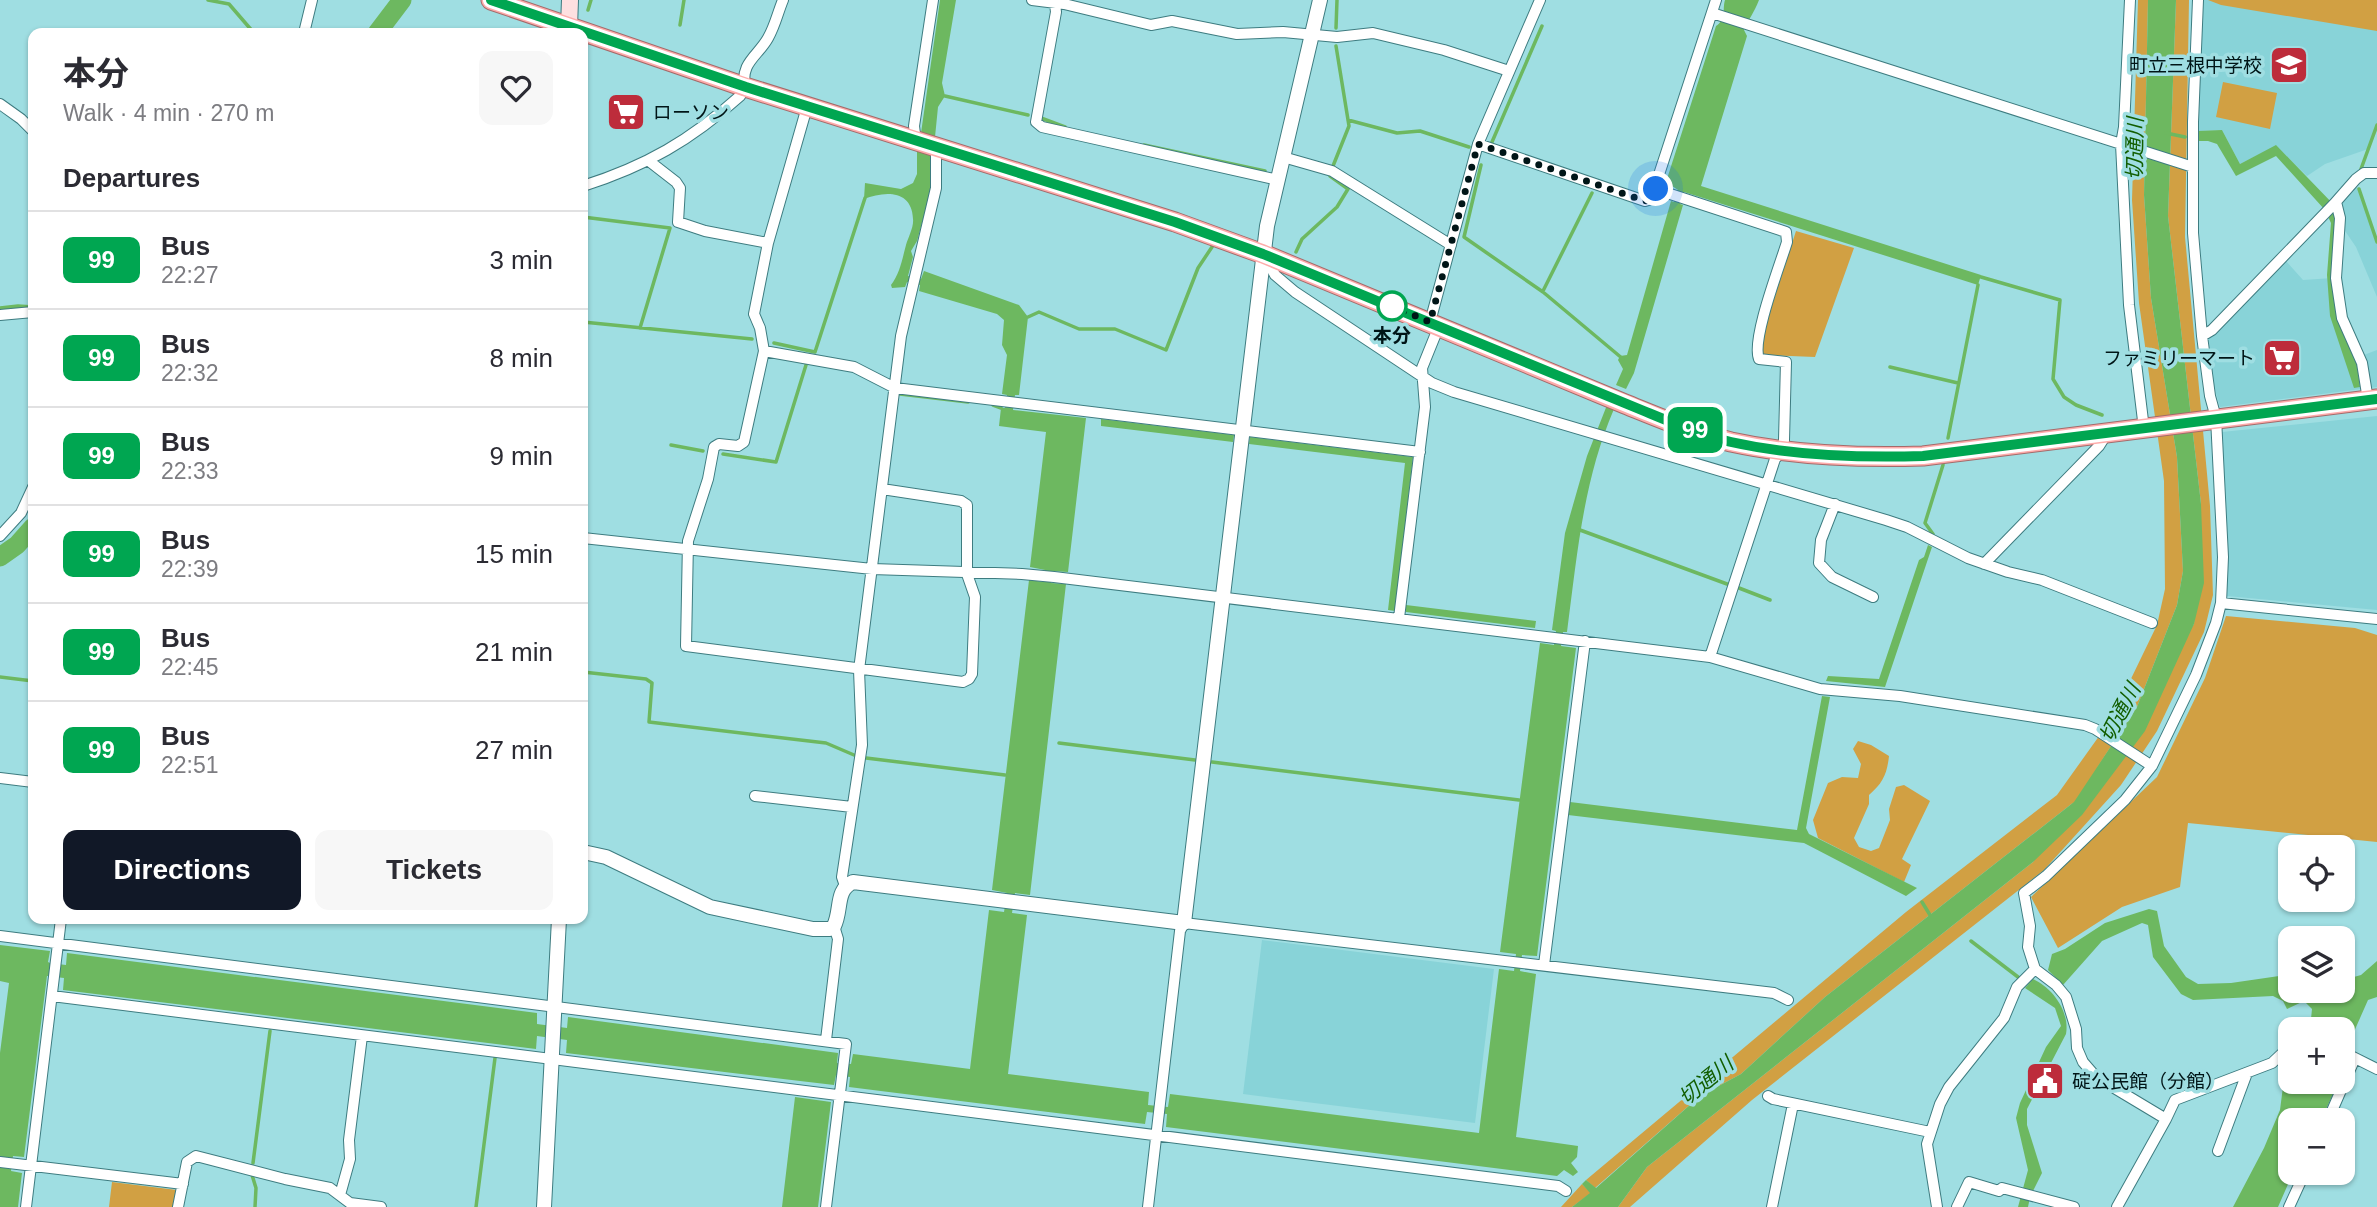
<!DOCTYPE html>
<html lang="en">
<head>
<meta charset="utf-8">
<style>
  :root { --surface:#fff; --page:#f7f7f7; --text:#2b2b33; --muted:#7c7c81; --line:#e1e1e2; --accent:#111827 }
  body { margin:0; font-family:Helvetica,"Noto Sans JP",sans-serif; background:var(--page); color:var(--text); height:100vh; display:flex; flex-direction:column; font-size:26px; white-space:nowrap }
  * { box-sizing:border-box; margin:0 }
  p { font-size:23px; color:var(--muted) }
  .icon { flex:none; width:38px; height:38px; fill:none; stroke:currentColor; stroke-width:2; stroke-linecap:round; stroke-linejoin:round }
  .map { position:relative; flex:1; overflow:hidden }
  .side { position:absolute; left:28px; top:28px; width:560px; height:896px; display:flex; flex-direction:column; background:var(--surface); border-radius:14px; box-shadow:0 2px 5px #0004 }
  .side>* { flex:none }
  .badge { padding:0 14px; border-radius:10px; font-size:24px; line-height:46px }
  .fabs { position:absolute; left:2278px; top:835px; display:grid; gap:14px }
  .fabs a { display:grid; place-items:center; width:77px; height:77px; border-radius:14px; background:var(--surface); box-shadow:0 2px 5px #0004; font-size:35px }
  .you { position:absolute; width:35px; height:35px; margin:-18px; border:5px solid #fff; border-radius:50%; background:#1a73e8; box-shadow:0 0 0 10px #1a73e833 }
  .map>.badge { position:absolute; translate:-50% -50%; box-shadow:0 0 0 4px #fff }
  h2 { padding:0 35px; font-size:26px; line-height:63px }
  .round { display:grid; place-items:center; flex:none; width:74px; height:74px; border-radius:14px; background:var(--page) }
  .head { display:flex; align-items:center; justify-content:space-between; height:119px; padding:0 35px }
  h1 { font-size:33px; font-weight:700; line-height:52px }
  .cta { display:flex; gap:14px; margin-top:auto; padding:14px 35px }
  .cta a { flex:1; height:80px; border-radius:14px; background:var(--accent); color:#fff; font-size:28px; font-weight:700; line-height:80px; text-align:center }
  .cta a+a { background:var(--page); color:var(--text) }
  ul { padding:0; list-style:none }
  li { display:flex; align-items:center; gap:21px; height:98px; padding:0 35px; border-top:2px solid var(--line) }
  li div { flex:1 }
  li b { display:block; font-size:26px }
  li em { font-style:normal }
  li .badge { min-width:77px; font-weight:700; text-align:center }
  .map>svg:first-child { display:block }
</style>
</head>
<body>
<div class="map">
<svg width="2377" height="1207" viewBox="0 0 2377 1207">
  <rect width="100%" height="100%" fill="#9fdee2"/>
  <path fill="#88d3d8" d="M 2203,0 L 2377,0 L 2377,131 L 2368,149 L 2325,164 L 2307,176 L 2276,146 L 2240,164 L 2222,130 L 2197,131 Z
    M 2357,187 L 2377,244 L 2377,297 L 2356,247 L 2341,225 L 2335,206 Z
    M 2286,261 L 2303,280 L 2333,278 L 2356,358 L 2377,350 L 2377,387 L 2220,407 L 2214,386 L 2208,338 Z
    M 2377,416 L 2377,610 L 2227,596 L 2228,544 L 2222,432 Z
    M 1262,940 L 1494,969 L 1475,1123 L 1243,1094 Z"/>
  <path fill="#d1a043" d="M 2138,0 L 2148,0 L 2144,195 L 2151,298 L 2177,457 L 2183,571 L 2177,605 L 2137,707 L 2074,802 L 1825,997 L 1741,1074 L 1700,1096 L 1595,1188 L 1586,1180 L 1906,912 L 2057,795 L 2112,718 L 2157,625 L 2165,589 L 2164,481 L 2139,303 L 2132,200 Z
    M 2176,0 L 2189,0 L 2185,237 L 2210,506 L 2213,595 L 2204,632 L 2157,731 L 2121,785 L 2044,870 L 1752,1100 L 1630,1207 L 1618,1207 L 1647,1167 L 2033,862 L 2194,624 L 2201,504 L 2168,216 Z
    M 2208,0 L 2377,0 L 2377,31 L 2221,5 Z
    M 2223,82 L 2277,93 L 2270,129 L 2216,117 Z
    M 1796,231 L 1854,248 L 1815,357 L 1762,355 L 1764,330 Z
    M 2226,616 L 2355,628 L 2377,635 L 2377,842 L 2188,823 L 2180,887 L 2122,907 L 2058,948 L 2031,897 L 2157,777 L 2205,678 Z
    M 1858,741 L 1871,745 L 1889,756 C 1887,774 1883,783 1869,795 L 1869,804 L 1854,838 L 1859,847 L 1871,851 L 1879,848 L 1890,820 L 1889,809 L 1896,787 L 1904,785 L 1930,801 L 1902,859 L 1911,865 L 1904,882 L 1818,838 L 1813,820 L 1828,783 L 1842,777 L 1858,778 L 1861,764 L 1853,749 Z
    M 112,1182 L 177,1190 L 173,1207 L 109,1207 Z
    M 1582,1184 L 1591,1193 L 1572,1207 L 1561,1207 Z"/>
  <path fill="#6db860" d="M 940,0 L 956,0 L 942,83 L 945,96 L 938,107 L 935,137 L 921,133 Z
    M 1725,0 L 1759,0 C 1754,13 1749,18 1744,30 L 1747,36 L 1701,186 L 1981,275 L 1978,285 L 1684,192 L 1680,204 L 1683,205 L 1634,373 L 1626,389 L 1616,385 L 1623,369 L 1618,360 L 1620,356 L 1627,355 L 1671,201 L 1674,202 L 1678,190 L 1666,182 L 1716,26 C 1727,19 1722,10 1725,0 Z
    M 2148,0 L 2176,0 L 2168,216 L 2201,504 L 2204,583 L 2194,624 L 2145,731 L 2082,815 L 2033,862 L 1647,1167 L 1618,1207 L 1572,1207 L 1590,1193 L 1582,1184 L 1586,1180 L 1596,1188 L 1700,1096 L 1741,1074 L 1825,997 L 2074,802 L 2137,707 L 2177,605 L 2183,571 L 2177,457 L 2151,298 L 2144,195 Z
    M 2222,130 L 2240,164 L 2276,145 L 2335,206 L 2333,278 L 2356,358 L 2360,387 L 2354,388 L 2330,316 L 2327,275 L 2331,223 L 2325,210 L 2276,156 L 2236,176 L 2217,144 L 2208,141 L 2197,141 L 2197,131 Z
    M 917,150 L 931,155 L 932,187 L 917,241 L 911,251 L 913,257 L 908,276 L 921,279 L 924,271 L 1019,305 L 1028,317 L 1019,395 L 1015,395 L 1013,410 L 1086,418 L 1068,572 L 1052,571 L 1051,583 L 1066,584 L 1030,895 L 1015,893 L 1012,913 L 1027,915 L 1008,1074 L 1149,1092 L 1148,1105 L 1168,1107 L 1170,1094 L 1479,1133 L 1499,969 L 1514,971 L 1516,954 L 1500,952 L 1540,643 L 1554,645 L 1556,631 L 1552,630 L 1565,533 L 1587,456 L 1607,405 L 1614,409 C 1583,481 1577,556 1567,632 L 1563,632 L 1561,646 L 1576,648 L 1537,956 L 1522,955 L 1520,971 L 1536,974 L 1516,1137 L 1578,1146 L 1577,1157 L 1571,1163 L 1578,1172 L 1573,1176 L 1564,1170 L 1557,1176 L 1166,1127 L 1167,1114 L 1147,1112 L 1145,1124 L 849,1087 L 850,1077 L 836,1075 L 834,1085 L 566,1053 L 567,1040 L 537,1036 L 536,1049 L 63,990 L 64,978 L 47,976 L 24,1157 L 13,1156 L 11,1171 L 22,1173 L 18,1207 L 0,1207 L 0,1053 L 9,983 L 0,981 L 0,945 L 50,951 L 48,962 L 50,963 L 66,965 L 67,953 L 537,1013 L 537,1024 L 567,1028 L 568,1017 L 838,1053 L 837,1063 L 851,1064 L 853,1054 L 970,1069 L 989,910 L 1004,912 L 1007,893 L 992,890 L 1029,580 L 1044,582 L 1045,570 L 1030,567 L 1046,432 L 999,426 L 1001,408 L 1005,408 L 1007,395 L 1002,394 L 1007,355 L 1002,345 L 1004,320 L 997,314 L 919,291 L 920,285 L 907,282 L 905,287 L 892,288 L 891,285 C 900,273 902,260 906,245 C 908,238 914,227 913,219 C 912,189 884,191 864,199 L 865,183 L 901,189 L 913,183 L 917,174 Z
    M 1101,419 L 1234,435 L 1233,442 L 1101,426 Z
    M 1250,437 L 1413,457 L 1395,611 L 1388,610 L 1405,463 L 1249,444 Z
    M 1928,545 L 1932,547 L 1885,687 L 1826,681 L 1828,676 L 1879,679 L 1919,560 L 1924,557 Z
    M 1406,605 L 1536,621 L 1535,628 L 1406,612 Z
    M 1822,696 L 1830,697 L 1806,828 L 1809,834 L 1917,888 L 1906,896 L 1804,843 L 1568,815 L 1570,802 L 1797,830 Z
    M 2149,909 L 2157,911 L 2164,946 L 2186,977 L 2198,984 L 2231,983 L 2286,975 L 2291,976 L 2291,990 L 2343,990 L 2343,980 L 2361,975 L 2377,961 L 2377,997 L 2368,1000 L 2349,1043 L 2344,1046 L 2343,1029 L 2310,1029 L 2312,1009 L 2304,1001 L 2287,1009 L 2283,1001 L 2273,996 L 2193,1000 L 2181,994 L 2153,957 L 2148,925 L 2142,923 L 2102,941 L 2063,985 L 2048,970 L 2052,954 L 2065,949 L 2105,923 Z
    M 2033,979 C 2053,988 2070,1012 2066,1034 L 2027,1109 L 2027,1125 L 2042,1173 L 2030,1197 L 2028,1207 L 2018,1207 L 2028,1170 L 2016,1118 L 2020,1103 L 2046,1047 L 2061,1026 L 2055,1008 L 2025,988 Z
    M 2291,1069 L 2291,1082 L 2328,1082 L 2324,1090 L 2333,1094 L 2321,1120 L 2291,1120 L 2291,1172 L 2293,1173 L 2278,1207 L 2233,1207 L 2264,1148 L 2280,1110 L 2285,1071 Z
    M 795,1097 L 831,1102 L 818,1207 L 782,1207 Z"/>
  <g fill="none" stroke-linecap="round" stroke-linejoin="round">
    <path stroke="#6db860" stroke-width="3.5" d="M 208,0 L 229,4 L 254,33
      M 588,10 L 591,0
      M 680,25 L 684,0
      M 1336,28 L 1337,0
      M 945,96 L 1028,115
      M 1041,118 L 1065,127
      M 1348,120 L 1397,133 L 1420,131 L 1469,147
      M 2166,133 L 2185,137
      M 1492,142 L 1542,26
      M 1144,145 L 1265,171
      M 1481,165 L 1464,237 L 1543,292 L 1623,359
      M 1333,166 L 1349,126 L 1336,46
      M 2361,169 L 2377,125
      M 2359,189 L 2377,242
      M 583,217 L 670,228 L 640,328
      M 1296,252 L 1302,239 L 1337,207 L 1348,189 L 1330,176
      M 1981,277 L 2060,300 L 2053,379 L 2064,397 L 2076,405 L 2102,415
      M 1543,291 L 1592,193
      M 0,308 L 18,306 L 33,307
      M 1028,317 L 1039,312 L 1079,329 L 1115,329 L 1166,350 L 1198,268 L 1212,247
      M 583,322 L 752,339
      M 774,343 L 815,352 L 865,198
      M 1890,367 L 1958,383
      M 900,394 L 968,402
      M 993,405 L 1001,408
      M 1948,438 L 1978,285
      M 671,445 L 703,451
      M 723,454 L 776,462 L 806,365
      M 1580,530 L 1727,584
      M 1933,534 L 1925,523 L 1943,465
      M 1739,588 L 1770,600
      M 583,672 L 646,679 L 652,683 L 649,722 L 826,743 L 854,755
      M 0,677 L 33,681
      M 1059,743 L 1195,760
      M 866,758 L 1005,775
      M 1212,762 L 1519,800
      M 1922,902 L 1930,915
      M 1971,941 L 2018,977
      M 253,1163 L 270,1031
      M 252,1175 L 256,1188 L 255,1207
      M 476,1207 L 495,1058"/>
    <path stroke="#6db860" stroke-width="19" d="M 377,33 L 402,0
      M 0,557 L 17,545 L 33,527"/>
    <g stroke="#3e7c80" stroke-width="12">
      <path id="minor" d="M 1032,0 L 1064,4 L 1151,25 L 1172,21 L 1237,34 L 1283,32 L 1337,37 L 1373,33 L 1444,50 L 1509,71
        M 2130,0 L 2124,127 L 2121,144 L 2129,305 L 2144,429
        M 1055,4 L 1056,12 L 1036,122 L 1042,127 L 1278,180
        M 1712,13 L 2193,167
        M 304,33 L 312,0
        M 0,104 L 21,119 L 33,131
        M 916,142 L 914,126 L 933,0
        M 1478,144 L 1645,201 L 1651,199 L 1716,0
        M 1283,157 L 1332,171 L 1451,245
        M 649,161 L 676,182 L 680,188 L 678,222 L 705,231 L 768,243 L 754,314 L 760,328 L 764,351 L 744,442 L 738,446 L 719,444 L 714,447 L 708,479 L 688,541 L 686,646 L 963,682 L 969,679 L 972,674 L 975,597 L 967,574 L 967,505 L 961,501 L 882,489
        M 583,186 C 646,166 691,140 740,96 L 745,87 C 740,63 758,56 768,38 C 775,26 778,12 783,0
        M 1655,189 L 1786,232 L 1787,242 C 1780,265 1751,340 1759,359 L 1786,362 L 1784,440 L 1782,451 L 1775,459 L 1710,657
        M 2336,202 L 2340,218 L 2336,278 L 2342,318 L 2362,363 L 2368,400
        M 768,243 L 807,107
        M 1264,255 L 1275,275 L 1295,292 L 1432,383 L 1454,392 L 1886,520 L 1907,527 L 1968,558 L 2008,572 L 2042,580 L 2152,623
        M 0,315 L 33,312
        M 1430,322 L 1478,144 L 1540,0
        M 2202,336 L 2212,330 L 2334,204 L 2356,179 L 2364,173 L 2377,173
        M 764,351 L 854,367 L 895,388 L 1420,452
        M 1835,504 L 1821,540 L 1819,563 L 1832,577 L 1873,597
        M 0,536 L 21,513 L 33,487
        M 583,538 L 872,569 L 1022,574 L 1054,577 L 1710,657 L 1820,689 L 1900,696 L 2085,725 L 2095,729 L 2152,766
        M 1984,564 L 2099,446 L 2106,435
        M 2221,603 L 2377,619
        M 1399,618 L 1425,407 L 1422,368 L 1439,326
        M 0,778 L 33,782
        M 755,796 L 852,807
        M 845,886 L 842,877 L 862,745 L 859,670 L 901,336 L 936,188 L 936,148
        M 0,936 L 846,1044 L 826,1207
        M 1544,965 L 1585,641
        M 52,996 L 1558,1186 L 1566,1191
        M 826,1040 L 838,939 L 834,926
        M 2343,1052 L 2377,1069
        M 1768,1096 L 1773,1099 L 1930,1132
        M 2166,1119 L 2096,1077 L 2083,1062 L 2077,1048 L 2076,1029 L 2066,997 L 2056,985 L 2035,969 L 2028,947 L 2030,926 L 2024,893 L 2046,876 L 2125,800 L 2152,766 L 2196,675 L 2216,623 L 2221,603 L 2223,557 L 2216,418 L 2210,396 L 2202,336 L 2193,233 L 2193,122 L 2198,0
        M 2328,1120 L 2355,1058
        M 2218,1151 L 2247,1073
        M 0,1162 L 183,1184
        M 340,1195 L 350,1159 L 349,1140 L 362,1036
        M 26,1207 L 61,919
        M 178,1207 L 187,1162 L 196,1156 L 285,1179 L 330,1188 L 350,1203 L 381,1207
        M 1148,1207 L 1180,931 L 1184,923 L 1774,993 L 1788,1000
        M 1772,1207 L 1793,1104
        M 1937,1207 L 1927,1144 L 1940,1104 L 1949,1087 L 2004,1018 L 2017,987 L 2035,969
        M 1957,1207 L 1969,1182 L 1999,1191 L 2002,1188 L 2074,1207
        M 2117,1207 L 2166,1119 L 2175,1100 L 2272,1063 L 2291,1045
        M 2289,1207 L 2305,1172"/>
    </g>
    <g stroke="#3e7c80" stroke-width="16">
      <path id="tertiary" d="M 583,852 L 606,857 L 710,907 L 813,929 L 830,929 L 834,926 C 842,910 835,890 853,882 L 1184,923 L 1267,226 L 1320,0
        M 544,1207 L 559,919"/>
    </g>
    <g stroke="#3e7c80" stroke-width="18">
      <path id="secondary" d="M 569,27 L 570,0"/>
    </g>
    <g stroke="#a46a6a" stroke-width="21">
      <path id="trunk" d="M 491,0 L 745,87 L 1175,222 L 1263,254 L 1625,404 C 1660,418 1695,433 1731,442 C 1795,456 1859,458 1923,456 L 2377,399"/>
    </g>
    <use href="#minor" stroke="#fff" stroke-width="10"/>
    <use href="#tertiary" stroke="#fff" stroke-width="14"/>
    <use href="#secondary" stroke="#fee0e0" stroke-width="16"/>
    <use href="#trunk" stroke="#feacab" stroke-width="19"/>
  </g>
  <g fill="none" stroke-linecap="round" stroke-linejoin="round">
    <g stroke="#fff" stroke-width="16">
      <path id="line" d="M 491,0 L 746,87 L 1175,222 L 1263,254 L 1644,411 C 1673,423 1701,435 1731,442 C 1794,456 1859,458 1923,456 L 2377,399"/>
    </g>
    <use href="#line" stroke="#00a651" stroke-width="10"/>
    <path stroke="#001517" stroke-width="7" stroke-dasharray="0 12.6" d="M 1392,306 L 1430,322 L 1478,144 L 1645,201 L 1651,199 L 1656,189"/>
  </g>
  <defs>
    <g id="school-square" transform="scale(2.0125)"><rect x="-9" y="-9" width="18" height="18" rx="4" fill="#bd2c3b" stroke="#9fdee2"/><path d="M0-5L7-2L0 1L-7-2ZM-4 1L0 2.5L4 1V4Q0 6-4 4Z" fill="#fff"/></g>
    <g id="supermarket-square" transform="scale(2.0125)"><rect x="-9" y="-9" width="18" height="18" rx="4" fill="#bd2c3b" stroke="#9fdee2"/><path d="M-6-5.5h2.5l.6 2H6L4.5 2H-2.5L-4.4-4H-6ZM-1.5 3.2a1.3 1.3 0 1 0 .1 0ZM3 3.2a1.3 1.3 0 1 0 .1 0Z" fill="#fff"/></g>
    <g id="civic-square" transform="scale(2.0125)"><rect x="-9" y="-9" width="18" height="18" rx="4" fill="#bd2c3b" stroke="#9fdee2"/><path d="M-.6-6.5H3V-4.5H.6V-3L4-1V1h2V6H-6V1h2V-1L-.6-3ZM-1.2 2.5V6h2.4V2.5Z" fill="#fff"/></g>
  </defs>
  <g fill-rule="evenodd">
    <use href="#school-square" x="2289" y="65"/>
    <use href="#supermarket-square" x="626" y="112"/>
    <use href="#supermarket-square" x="2282" y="358"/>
    <use href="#civic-square" x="2045" y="1081"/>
  </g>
  <circle fill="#fff" stroke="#00a651" stroke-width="3.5" cx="1392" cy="306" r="14"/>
  <g text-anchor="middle" stroke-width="7" stroke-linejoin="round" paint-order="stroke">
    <g font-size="19" fill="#001517" stroke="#9fdee2" text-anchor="end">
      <text x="2262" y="72">町立三根中学校</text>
      <text x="653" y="119" text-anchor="start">ローソン</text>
      <text x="2255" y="365">ファミリーマート</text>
      <text x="2072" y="1088" text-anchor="start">碇公民館（分館）</text>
    </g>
    <g font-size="19" font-weight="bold" fill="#001517" stroke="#9fdee2">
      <text x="1392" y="342">本分</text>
    </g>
    <g font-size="21" font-style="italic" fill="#125e00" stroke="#9fdee2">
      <text transform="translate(2135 149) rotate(-89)" y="7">切通川</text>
      <text transform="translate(2120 713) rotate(-62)" y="7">切通川</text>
      <text transform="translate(1706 1081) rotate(-39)" y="7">切通川</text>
    </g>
  </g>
</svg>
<div class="fabs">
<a><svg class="icon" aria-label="locate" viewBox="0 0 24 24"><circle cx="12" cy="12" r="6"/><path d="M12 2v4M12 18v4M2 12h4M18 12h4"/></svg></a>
<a><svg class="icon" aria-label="layers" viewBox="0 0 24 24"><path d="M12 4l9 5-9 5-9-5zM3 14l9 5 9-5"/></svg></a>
<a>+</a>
<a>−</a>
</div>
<div class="you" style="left:1656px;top:189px"></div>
<b class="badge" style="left:1695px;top:430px;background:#00a651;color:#fff">99</b>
<section class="side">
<div class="head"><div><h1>本分</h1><p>Walk · 4 min · 270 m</p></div><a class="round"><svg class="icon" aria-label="heart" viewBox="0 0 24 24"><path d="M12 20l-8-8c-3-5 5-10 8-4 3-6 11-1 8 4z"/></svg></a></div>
<h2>Departures</h2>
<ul>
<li><span class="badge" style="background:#00a651;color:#fff">99</span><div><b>Bus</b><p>22:27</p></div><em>3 min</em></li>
<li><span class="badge" style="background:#00a651;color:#fff">99</span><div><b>Bus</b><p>22:32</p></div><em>8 min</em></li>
<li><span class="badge" style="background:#00a651;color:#fff">99</span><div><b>Bus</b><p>22:33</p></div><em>9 min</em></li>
<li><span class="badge" style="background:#00a651;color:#fff">99</span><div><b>Bus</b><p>22:39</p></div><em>15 min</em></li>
<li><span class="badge" style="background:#00a651;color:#fff">99</span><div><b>Bus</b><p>22:45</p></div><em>21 min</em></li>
<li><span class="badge" style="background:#00a651;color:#fff">99</span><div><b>Bus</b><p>22:51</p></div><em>27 min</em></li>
</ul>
<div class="cta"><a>Directions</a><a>Tickets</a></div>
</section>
</div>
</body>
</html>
